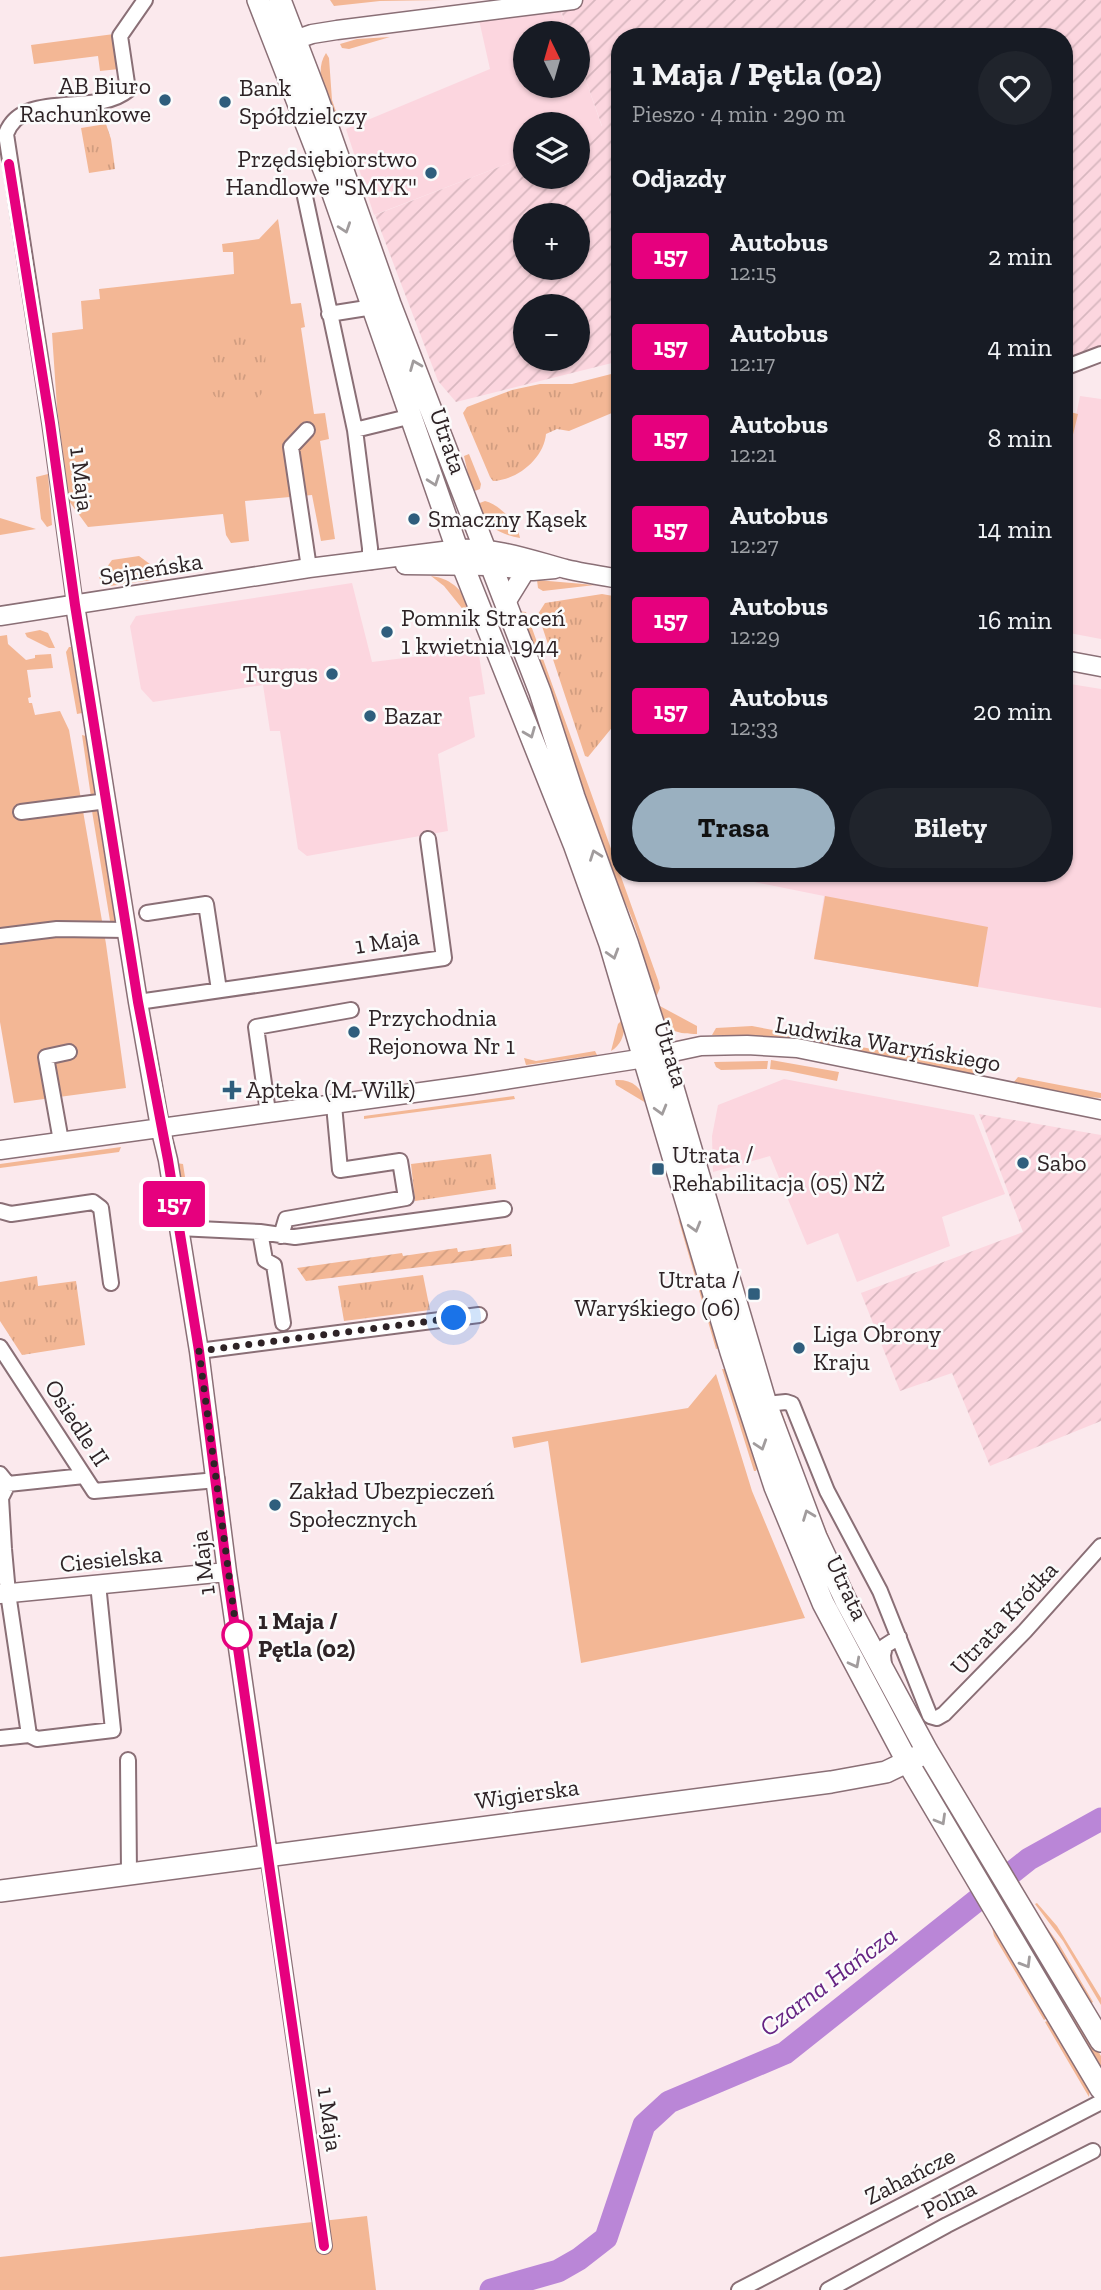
<!DOCTYPE html>
<html lang="pl">
<head>
<meta charset="utf-8">
<style>
  :root { --surface:#171b24; --page:#20242c; --text:#f1f3f6; --muted:#9ea1a6; --accent:#9ab0c0 }
  body { margin:0; font-family:"Zilla Slab",serif; background:var(--page); color:var(--text); height:100vh; display:flex; flex-direction:column; font-size:26px; white-space:nowrap }
  * { box-sizing:border-box; margin:0 }
  p { font-size:23px; color:var(--muted) }
  .icon { flex:none; width:38px; height:38px; fill:none; stroke:currentColor; stroke-width:2; stroke-linecap:round; stroke-linejoin:round }
  .map { position:relative; flex:1; overflow:hidden }
  .details { position:absolute; left:611px; top:28px; width:462px; height:854px; display:flex; flex-direction:column; background:var(--surface); border-radius:28px; box-shadow:0 2px 5px #0004 }
  .details>* { flex:none }
  .badge { padding:0 14px; border-radius:5px; font-size:24px; line-height:46px }
  .needle { width:46px; rotate:355deg }
  .buttons { position:absolute; left:513px; top:21px; display:grid; gap:14px }
  .buttons a { display:grid; place-items:center; width:77px; height:77px; border-radius:50%; background:var(--surface); box-shadow:0 2px 5px #0004; font-size:35px }
  .you { position:absolute; width:35px; height:35px; margin:-18px; border:5px solid #fff; border-radius:50%; background:#1a73e8; box-shadow:0 0 0 10px #1a73e833 }
  .map>.badge { position:absolute; translate:-50% -50%; box-shadow:0 0 0 4px #fff }
  h2 { padding:0 21px; font-size:26px; line-height:63px }
  .round { display:grid; place-items:center; flex:none; width:74px; height:74px; border-radius:37px; background:var(--page) }
  .overview { display:flex; align-items:center; justify-content:space-between; height:119px; padding:0 21px }
  h1 { font-size:33px; font-weight:700; line-height:52px }
  .cta { display:flex; gap:14px; margin-top:auto; padding:14px 21px }
  .cta a { flex:1; height:80px; border-radius:42px; background:var(--accent); color:#111; font-size:28px; font-weight:700; line-height:80px; text-align:center }
  .cta a+a { background:var(--page); color:var(--text) }
  ul { padding:0; list-style:none }
  li { display:flex; align-items:center; gap:21px; height:91px; padding:0 21px }
  li div { flex:1 }
  li b { display:block; font-size:26px }
  li em { font-style:normal }
  li .badge { min-width:77px; font-weight:700; text-align:center }
  .map>svg:first-child { display:block }
</style>
</head>
<body>
<div class="map">
<svg width="1101" height="2290" viewBox="0 0 1101 2290">
  <defs>
    <pattern id="industrial-furrows" width="10" height="10" patternUnits="userSpaceOnUse" patternTransform="scale(1.75)"><rect width="10" height="10" fill="#fcd6df"/><path d="M-1 1l2-2M0 10L10 0M9 11l2-2" fill="none" stroke="#d8b7bf"/></pattern>
    <pattern id="park-tufts" width="24" height="20" patternUnits="userSpaceOnUse" patternTransform="scale(1.75)"><rect width="24" height="20" fill="#f3b795"/><path d="M3 7l-1-3M5 7V3M7 7l1-3M15 17l-1-3M17 17v-4M19 17l1-3" fill="none" stroke="#d19d80"/></pattern>
    <pattern id="garden-furrows" width="10" height="10" patternUnits="userSpaceOnUse" patternTransform="scale(1.75)"><rect width="10" height="10" fill="#f3b795"/><path d="M-1 1l2-2M0 10L10 0M9 11l2-2" fill="none" stroke="#d19d80"/></pattern>
  </defs>
  <rect width="100%" height="100%" fill="#fbe9ed"/>
  <path fill="#fcd6df" d="M 560,10 L 569,33 L 525,33 L 525,86 L 578,86 L 578,58 L 602,127 L 578,136 L 578,124 L 525,124 L 525,157 L 374,215 L 346,129 L 490,69 L 479,20 Z
    M 1080,396 L 1101,399 L 1101,639 L 1064,632 L 1064,475 Z
    M 352,583 L 372,662 L 478,649 L 485,694 L 469,697 L 475,737 L 438,754 L 448,831 L 307,856 L 298,849 L 280,731 L 270,731 L 263,685 L 153,702 L 141,689 L 130,626 L 136,616 Z
    M 1064,683 L 1101,689 L 1101,1008 L 814,959 L 824,896 L 710,873 L 1064,873 Z
    M 784,1079 L 974,1115 L 1005,1194 L 942,1217 L 950,1246 L 857,1282 L 838,1233 L 807,1245 L 770,1156 L 713,1172 L 712,1136 L 718,1105 Z"/>
  <path fill="url(#industrial-furrows)" fill-rule="evenodd" d="M 557,0 L 1101,0 L 1101,348 L 1064,362 L 1064,37 L 620,37 L 620,361 L 456,402 L 438,381 L 375,215 L 525,157 L 525,177 L 578,177 L 578,136 L 602,126 L 578,58 L 578,33 L 569,33 ZM 525,215 L 578,215 L 578,268 L 525,268 ZM 525,306 L 578,306 L 578,359 L 525,359 Z
    M 979,1114 L 1101,1135 L 1101,1421 L 990,1466 L 952,1373 L 900,1391 L 861,1293 L 1023,1232 Z"/>
  <path fill="#f3b795" d="M 330,0 L 444,0 L 380,1 L 334,6 Z
    M 114,34 L 119,69 L 100,71 L 98,56 L 34,64 L 31,45 Z
    M 390,37 L 349,49 L 342,48 L 340,44 L 357,39 Z
    M 326,53 L 329,58 L 332,100 L 340,123 L 336,124 C 329,103 312,74 326,53 Z
    M 278,219 L 291,304 L 301,303 L 305,327 L 301,328 L 314,414 L 325,413 L 329,439 L 320,441 L 335,539 L 321,541 L 312,495 L 245,501 L 249,541 L 231,543 L 226,535 L 223,514 L 88,527 L 69,501 L 57,408 L 52,333 L 83,329 L 81,301 L 100,299 L 99,289 L 234,274 L 233,252 L 223,252 L 222,244 L 259,239 Z
    M 1064,391 L 1071,392 L 1066,411 L 1078,414 L 1070,447 L 1064,446 Z
    M 469,454 L 481,484 L 480,489 L 472,492 L 464,456 Z
    M 48,474 L 52,525 L 47,527 L 41,519 L 36,477 Z
    M 485,501 C 499,504 518,524 520,538 C 498,534 484,525 477,504 Z
    M 0,518 L 36,529 L 0,535 Z
    M 139,556 L 158,570 L 151,580 L 110,586 L 99,578 L 112,560 Z
    M 431,576 C 454,579 463,592 473,611 L 465,612 L 444,586 Z
    M 537,580 L 595,585 L 543,591 L 538,588 Z
    M 517,611 L 526,612 L 528,617 L 658,980 L 660,988 L 657,995 L 652,996 C 644,958 637,918 615,885 Z
    M 40,630 L 48,633 L 55,648 L 49,648 L 27,637 L 25,633 Z
    M 7,635 L 8,644 L 26,660 L 35,658 L 35,655 L 51,654 L 53,668 L 27,670 L 31,697 L 28,698 L 29,703 L 32,703 L 35,715 L 60,711 L 69,730 L 106,944 L 126,1088 L 14,1103 L 0,1022 L 0,636 Z
    M 69,647 L 71,647 L 82,713 L 77,714 L 66,652 Z
    M 82,735 L 86,736 L 95,792 L 91,797 Z
    M 91,805 L 97,808 L 116,925 L 111,927 Z
    M 825,896 L 988,927 L 978,987 L 814,959 Z
    M 658,1005 L 697,1026 L 697,1034 C 676,1034 659,1030 658,1005 Z
    M 622,1020 L 625,1026 C 623,1037 621,1045 611,1051 L 618,1024 Z
    M 752,1026 L 848,1044 L 845,1049 L 766,1037 L 712,1035 L 716,1028 Z
    M 856,1046 L 984,1070 L 979,1076 L 858,1053 Z
    M 595,1051 L 597,1055 L 526,1065 L 524,1058 L 536,1061 Z
    M 771,1060 L 839,1072 L 837,1081 L 788,1071 L 770,1069 Z
    M 768,1061 L 767,1069 L 721,1070 L 716,1067 L 714,1062 Z
    M 1018,1077 L 1101,1093 L 1101,1098 L 1085,1097 L 1013,1083 Z
    M 615,1080 C 632,1079 642,1087 646,1103 L 616,1085 Z
    M 514,1096 L 515,1099 L 364,1119 L 364,1116 Z
    M 121,1147 L 119,1152 L 0,1168 L 0,1164 Z
    M 176,1163 L 183,1164 L 192,1222 L 185,1217 Z
    M 678,1218 L 691,1243 L 722,1347 L 716,1349 Z
    M 722,1369 L 727,1369 L 758,1465 L 756,1471 L 754,1471 Z
    M 716,1374 L 752,1491 L 805,1618 L 581,1663 L 548,1441 L 514,1448 L 512,1437 L 688,1408 Z
    M 779,1411 L 782,1412 C 809,1491 839,1570 881,1643 L 879,1648 L 840,1573 Z
    M 1002,1900 L 1022,1927 L 1101,2056 L 1101,2075 L 998,1902 Z
    M 1037,1903 L 1057,1926 L 1101,1998 L 1101,2005 L 1063,1941 L 1035,1904 Z
    M 1031,1906 L 1059,1944 L 1093,2002 L 1089,2005 Z
    M 991,1923 L 1049,2017 L 1044,2020 L 994,1936 Z
    M 1050,2019 L 1090,2089 L 1089,2097 L 1045,2022 Z
    M 367,2216 L 376,2290 L 0,2290 L 0,2257 Z"/>
  <path fill="url(#park-tufts)" d="M 106,124 L 111,139 L 115,169 L 89,173 L 81,128 Z
    M 227,331 L 257,336 L 265,341 L 266,387 L 255,403 L 225,406 L 209,391 L 209,353 Z
    M 619,372 L 619,410 L 569,431 L 557,429 L 546,434 C 544,458 518,480 493,481 L 490,477 L 465,418 L 463,413 L 467,407 L 512,390 L 540,384 L 572,384 Z
    M 602,594 L 619,597 L 619,719 L 588,757 L 585,756 L 538,614 L 545,603 Z
    M 491,1154 L 496,1189 L 415,1201 L 411,1164 Z
    M 423,1275 L 430,1310 L 344,1321 L 338,1286 Z
    M 37,1276 L 38,1286 L 76,1281 L 85,1345 L 22,1355 L 0,1321 L 0,1282 Z"/>
  <path fill="url(#garden-furrows)" d="M 511,1244 L 512,1256 L 306,1281 L 297,1268 L 402,1253 L 403,1256 L 457,1248 L 458,1252 Z"/>
  <g fill="none" stroke-linecap="round" stroke-linejoin="round">
    <path stroke="#ba86d7" stroke-width="23" d="M 491,2290 L 558,2271 L 579,2259 L 606,2238 L 644,2125 L 669,2102 L 785,2053 L 1029,1859 L 1101,1819"/>
    <g stroke="#8a6f76" stroke-width="18">
      <path id="minor" d="M 304,192 L 355,430 L 370,548 L 370,562
        M 329,314 L 373,307
        M 1064,368 L 1101,354
        M 307,430 L 291,447 L 309,568
        M 355,430 L 412,416
        M 75,605 L 50,423 L 6,134 C 22,89 96,117 128,90 L 120,36 L 145,0
        M 21,812 L 107,801
        M 147,913 L 206,904 L 219,990
        M 0,936 L 57,929 L 127,930
        M 138,1002 L 444,958 L 428,839
        M 268,1112 L 256,1027 L 351,1010
        M 61,1141 L 46,1057 L 69,1052
        M 0,1211 L 11,1214 L 93,1202 L 101,1208 L 111,1283
        M 178,1228 L 260,1232 L 295,1237 L 504,1209
        M 260,1232 L 265,1260 L 274,1265 L 283,1323
        M 281,1236 L 286,1219 L 406,1198 L 400,1161 L 340,1170 L 334,1105
        M 0,1347 L 94,1491 L 217,1480
        M 199,1351 L 479,1315
        M 766,1404 L 786,1402 L 792,1404 L 827,1491 L 880,1591 L 930,1716 L 937,1718 L 944,1714 L 1025,1631 L 1101,1546
        M 0,1474 L 8,1484 L 84,1476
        M 884,1666 L 883,1655 L 885,1646 L 899,1637
        M 29,1735 L 37,1739 L 113,1730 L 98,1584
        M 0,1738 L 29,1735 L 8,1593 L 4,1549 L 1,1498 L 8,1484
        M 128,1760 L 129,1873
        M 268,1855 L 324,2246
        M 739,2290 L 1101,2102
        M 828,2290 L 947,2225 L 1093,2151"/>
    </g>
    <g stroke="#8a6f76" stroke-width="21">
      <path id="tertiary" d="M 283,44 L 312,34 L 337,30 L 573,0
        M 405,565 L 491,566 L 533,571 L 555,569
        M 505,604 L 526,570
        M 75,605 L 138,1002 L 160,1127 L 168,1160 L 199,1351 L 227,1572 L 268,1855
        M 0,616 L 309,568 L 459,549 C 497,547 529,559 566,569 C 583,573 602,576 620,579
        M 1064,660 L 1101,667
        M 0,1150 L 472,1085 L 645,1058 L 701,1046 L 747,1045 L 797,1048 L 1101,1110
        M 0,1594 L 227,1572"/>
    </g>
    <g stroke="#8a6f76" stroke-width="24">
      <path id="secondary" d="M 258,0 L 330,185 L 463,566 L 574,844 L 610,944 L 731,1352 L 775,1487 L 823,1603 L 908,1763 L 1101,2089
        M 280,0 L 316,94 L 390,304 L 540,692 L 574,797 L 627,942 L 663,1054 L 766,1404 L 816,1537 L 846,1601 L 927,1751 L 1101,2041
        M 0,1891 L 831,1782 L 886,1772 L 919,1756"/>
    </g>
    <use href="#minor" stroke="#fff" stroke-width="14"/>
    <use href="#tertiary" stroke="#fff" stroke-width="18"/>
    <use href="#secondary" stroke="#fff" stroke-width="21"/>
  </g>
  <defs><path id="oneway-chevron" d="M-2-3.5L2.5 0L-2 3.5" fill="none" stroke-width="1.6" stroke-linecap="round" stroke-linejoin="round" transform="scale(1.75)"/></defs>
  <g stroke="#a19c9d">
    <use href="#oneway-chevron" transform="translate(345 228) rotate(71)"/>
    <use href="#oneway-chevron" transform="translate(415 365) rotate(-112)"/>
    <use href="#oneway-chevron" transform="translate(434 481) rotate(70)"/>
    <use href="#oneway-chevron" transform="translate(530 733) rotate(68)"/>
    <use href="#oneway-chevron" transform="translate(595 855) rotate(-110)"/>
    <use href="#oneway-chevron" transform="translate(613 954) rotate(73)"/>
    <use href="#oneway-chevron" transform="translate(661 1110) rotate(74)"/>
    <use href="#oneway-chevron" transform="translate(695 1227) rotate(74)"/>
    <use href="#oneway-chevron" transform="translate(761 1445) rotate(72)"/>
    <use href="#oneway-chevron" transform="translate(808 1515) rotate(-111)"/>
    <use href="#oneway-chevron" transform="translate(855 1663) rotate(62)"/>
    <use href="#oneway-chevron" transform="translate(941 1820) rotate(60)"/>
    <use href="#oneway-chevron" transform="translate(1026 1963) rotate(59)"/>
  </g>
  <g fill="none" stroke-linecap="round" stroke-linejoin="round">
    <g stroke="#fff" stroke-width="16">
      <path id="line" d="M 9,164 L 50,423 L 75,605 L 138,1002 L 168,1160 L 199,1351 L 227,1572 L 324,2246"/>
    </g>
    <use href="#line" stroke="#e6007e" stroke-width="10"/>
    <path stroke="#2e2326" stroke-width="7" stroke-dasharray="0 12.6" d="M 237,1635 L 238,1643 L 199,1351 L 454,1318"/>
  </g>
  <g fill="#2f5e7d" stroke="#fbfbfb" stroke-width="2.5">
    <circle cx="165" cy="100" r="7"/>
    <circle cx="225" cy="102" r="7"/>
    <circle cx="431" cy="173" r="7"/>
    <circle cx="414" cy="519" r="7"/>
    <circle cx="387" cy="632" r="7"/>
    <circle cx="332" cy="674" r="7"/>
    <circle cx="370" cy="716" r="7"/>
    <circle cx="354" cy="1032" r="7"/>
    <path d="M228.5 1079.5h7v7h7v7h-7v7h-7v-7h-7v-7h7z"/>
    <circle cx="1023" cy="1163" r="7"/>
    <rect x="651" y="1162" width="14" height="14" rx="3.5"/>
    <rect x="747" y="1287" width="14" height="14" rx="3.5"/>
    <circle cx="799" cy="1348" r="7"/>
    <circle cx="275" cy="1505" r="7"/>
  </g>
  <circle fill="#fff" stroke="#e6007e" stroke-width="3.5" cx="237" cy="1635" r="14"/>
  <g text-anchor="middle" stroke-width="5" stroke-linejoin="round" paint-order="stroke">
    <g font-size="24" fill="#2e2326" stroke="#fbfbfb" text-anchor="start">
      <text x="151" y="94" text-anchor="end">AB Biuro<tspan x="151" dy="28">Rachunkowe</tspan></text>
      <text x="239" y="96">Bank<tspan x="239" dy="28">Spółdzielczy</tspan></text>
      <text x="417" y="167" text-anchor="end">Przędsiębiorstwo<tspan x="417" dy="28">Handlowe "SMYK"</tspan></text>
      <text x="428" y="527">Smaczny Kąsek</text>
      <text x="401" y="626">Pomnik Straceń<tspan x="401" dy="28">1 kwietnia 1944</tspan></text>
      <text x="318" y="682" text-anchor="end">Turgus</text>
      <text x="384" y="724">Bazar</text>
      <text x="368" y="1026">Przychodnia<tspan x="368" dy="28">Rejonowa Nr 1</tspan></text>
      <text x="246" y="1098">Apteka (M. Wilk)</text>
      <text x="672" y="1163">Utrata /<tspan x="672" dy="28">Rehabilitacja (05) NŻ</tspan></text>
      <text x="1037" y="1171">Sabo</text>
      <text x="740" y="1288" text-anchor="end">Utrata /<tspan x="740" dy="28">Waryśkiego (06)</tspan></text>
      <text x="813" y="1342">Liga Obrony<tspan x="813" dy="28">Kraju</tspan></text>
      <text x="289" y="1499">Zakład Ubezpieczeń<tspan x="289" dy="28">Społecznych</tspan></text>
    </g>
    <g font-size="24" fill="#2e2326" stroke="#fbfbfb">
      <text transform="translate(448 441) rotate(71)" y="8">Utrata</text>
      <text transform="translate(82 479) rotate(83)" y="8">1 Maja</text>
      <text transform="translate(151 569) rotate(-9)" y="8">Sejneńska</text>
      <text transform="translate(387 941) rotate(-9)" y="8">1 Maja</text>
      <text transform="translate(888 1044) rotate(10)" y="8">Ludwika Waryńskiego</text>
      <text transform="translate(671 1054) rotate(73)" y="8">Utrata</text>
      <text transform="translate(77 1423) rotate(57)" y="8">Osiedle II</text>
      <text transform="translate(111 1559) rotate(-6)" y="8">Ciesielska</text>
      <text transform="translate(203 1563) rotate(-97)" y="8">1 Maja</text>
      <text transform="translate(847 1588) rotate(65)" y="8">Utrata</text>
      <text transform="translate(1004 1618) rotate(-47)" y="8">Utrata Krótka</text>
      <text transform="translate(527 1794) rotate(-8)" y="8">Wigierska</text>
      <text transform="translate(330 2119) rotate(82)" y="8">1 Maja</text>
      <text transform="translate(910 2176) rotate(-27)" y="8">Zahańcze</text>
      <text transform="translate(949 2199) rotate(-27)" y="8">Polna</text>
    </g>
    <g font-size="24" font-weight="bold" fill="#2e2326" stroke="#fbfbfb" text-anchor="start">
      <text x="258" y="1629">1 Maja /<tspan x="258" dy="28">Pętla (02)</tspan></text>
    </g>
    <g font-size="26" font-style="italic" fill="#652383" stroke="#fbfbfb">
      <text transform="translate(828 1981) rotate(-37)" y="9">Czarna Hańcza</text>
    </g>
  </g>
</svg>
<div class="buttons">
<a><svg class="needle" viewBox="-14 -14 28 28"><path d="M0-13l5 13h-10z" fill="#e53935"/><path d="M0 13l5-13h-10z" fill="#9ea1a6"/></svg></a>
<a><svg class="icon" aria-label="layers" viewBox="0 0 24 24"><path d="M12 4l9 5-9 5-9-5zM3 14l9 5 9-5"/></svg></a>
<a>+</a>
<a>−</a>
</div>
<div class="you" style="left:454px;top:1318px"></div>
<b class="badge" style="left:174px;top:1204px;background:#e6007e;color:#fff">157</b>
<section class="details">
<div class="overview"><div><h1>1 Maja / Pętla (02)</h1><p>Pieszo · 4 min · 290 m</p></div><a class="round"><svg class="icon" aria-label="heart" viewBox="0 0 24 24"><path d="M12 20l-8-8c-3-5 5-10 8-4 3-6 11-1 8 4z"/></svg></a></div>
<h2>Odjazdy</h2>
<ul>
<li><span class="badge" style="background:#e6007e;color:#fff">157</span><div><b>Autobus</b><p>12:15</p></div><em>2 min</em></li>
<li><span class="badge" style="background:#e6007e;color:#fff">157</span><div><b>Autobus</b><p>12:17</p></div><em>4 min</em></li>
<li><span class="badge" style="background:#e6007e;color:#fff">157</span><div><b>Autobus</b><p>12:21</p></div><em>8 min</em></li>
<li><span class="badge" style="background:#e6007e;color:#fff">157</span><div><b>Autobus</b><p>12:27</p></div><em>14 min</em></li>
<li><span class="badge" style="background:#e6007e;color:#fff">157</span><div><b>Autobus</b><p>12:29</p></div><em>16 min</em></li>
<li><span class="badge" style="background:#e6007e;color:#fff">157</span><div><b>Autobus</b><p>12:33</p></div><em>20 min</em></li>
</ul>
<div class="cta"><a>Trasa</a><a>Bilety</a></div>
</section>
</div>
</body>
</html>
